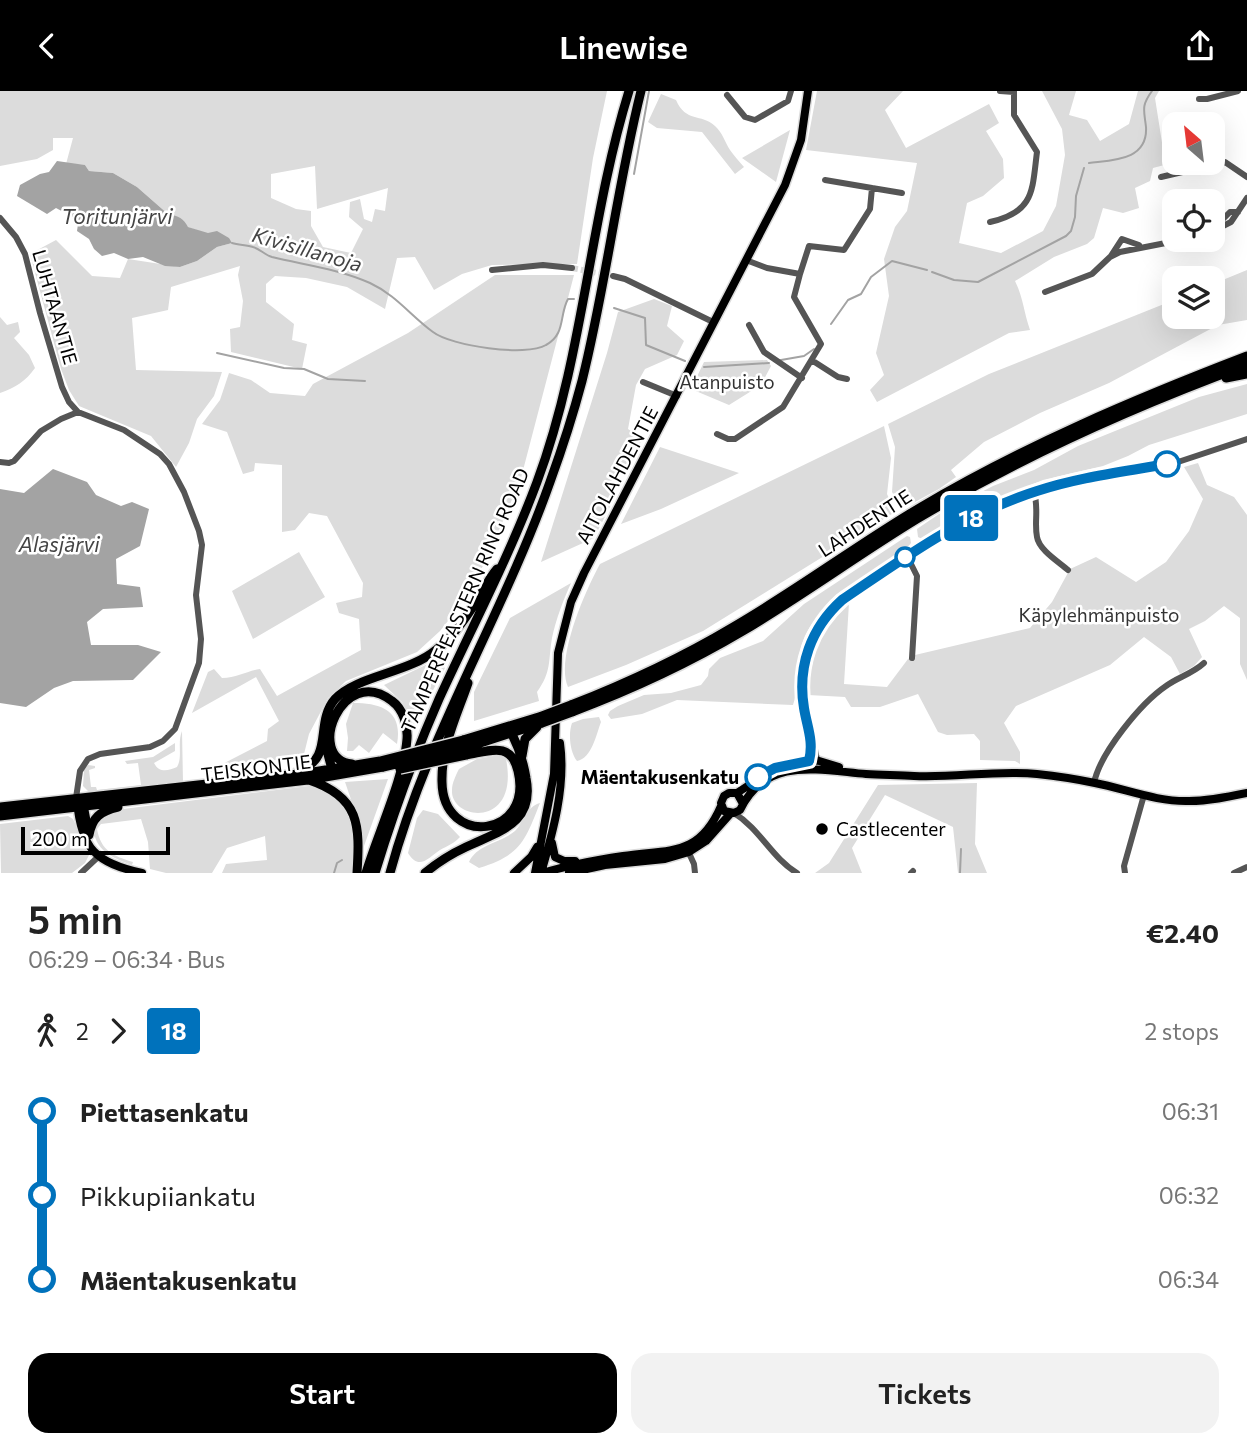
<!DOCTYPE html>
<html lang="en">
<head>
<meta charset="utf-8">
<style>
  :root { --surface:#fff; --page:#f2f2f2; --text:#222; --muted:#767676; --accent:#000 }
  body { margin:0; font-family:Commissioner,sans-serif; background:var(--page); color:var(--text); height:100vh; display:flex; flex-direction:column; font-size:26px; white-space:nowrap }
  * { box-sizing:border-box; margin:0 }
  p { font-size:23px; color:var(--muted) }
  .icon { flex:none; width:38px; height:38px; fill:none; stroke:currentColor; stroke-width:2; stroke-linecap:round; stroke-linejoin:round }
  .map { position:relative; height:782px; overflow:hidden }
  .side { display:flex; flex-direction:column; background:var(--surface); flex:1 }
  .side>* { flex:none }
  .badge { padding:0 14px; border-radius:5px; font-size:24px; line-height:46px }
  .needle { width:46px; rotate:332deg }
  .controls { position:absolute; left:1162px; top:21px; display:grid; gap:14px }
  .controls a { display:grid; place-items:center; width:63px; height:63px; border-radius:14px; background:var(--surface); box-shadow:0 7px 28px #0002; font-size:35px }
  .scale { position:absolute; left:21px; bottom:18px; width:149px; box-sizing:border-box; padding-left:7px; border:4px solid #000; border-top:0; font-size:19px; line-height:24px; white-space:nowrap; color:#000; -webkit-text-stroke:5px #fff; paint-order:stroke }
  .map>.badge { position:absolute; translate:-50% -50%; box-shadow:0 0 0 4px #fff }
  .legs { display:flex; align-items:center; gap:10px; height:77px; padding:0 28px; font-size:23px }
  .legs p { margin-inline-start:auto }
  .headline { display:flex; align-items:center; justify-content:space-between; height:119px; padding:0 28px }
  h1 { font-size:38px; font-weight:600; line-height:52px }
  .action { display:flex; gap:14px; margin-top:auto; padding:14px 28px }
  .action a { flex:1; height:80px; border-radius:21px; background:var(--accent); color:#fff; font-size:28px; font-weight:600; line-height:80px; text-align:center }
  .action a+a { background:var(--page); color:var(--text) }
  ul { padding:0 28px; list-style:none }
  li { display:flex; align-items:center; gap:24px; height:84px; font-size:26px }
  li i { display:grid; place-items:center; width:10px; height:100%; margin:0 9px; background:currentColor }
  li i::after { content:''; width:18px; height:18px; margin:-9px; border:5px solid; border-radius:50%; background:var(--surface) }
  li p { margin-inline-start:auto }
  li:first-child i { background:linear-gradient(#0000 50%,currentColor 0) }
  li:last-child i { background:linear-gradient(currentColor 50%,#0000 0) }
  header { display:flex; justify-content:space-between; align-items:center; height:91px; padding:0 28px; background:var(--accent); color:#fff; font-size:32px; font-weight:600 }
  .map>svg:first-child { display:block }
</style>
</head>
<body>
<header><svg class="icon" aria-label="back" viewBox="0 0 24 24"><path d="M15 5l-7 7 7 7"/></svg>Linewise<svg class="icon" aria-label="share" viewBox="0 0 24 24"><path d="M12 15V3M7 8l5-5 5 5M5 13v7h14v-7"/></svg></header>
<div class="map">
<svg width="1247" height="782" viewBox="0 0 1247 782">
  <rect width="100%" height="100%" fill="#fff"/>
  <path fill="#dcdcdc" fill-rule="evenodd" d="M 0,0 L 607,0 L 593,67 L 577,173 L 492,174 L 462,183 L 434,199 L 415,166 L 397,167 L 385,218 L 347,196 L 306,187 L 275,185 L 266,193 L 266,211 L 294,233 L 292,249 L 307,253 L 302,278 L 231,261 L 230,238 L 240,236 L 243,210 L 238,184 L 240,175 L 171,196 L 168,219 L 132,227 L 136,279 L 222,281 L 214,305 L 197,328 L 189,352 L 176,376 L 151,345 L 79,315 L 69,299 L 61,278 L 30,163 L 56,149 L 92,185 L 120,187 L 128,168 L 180,176 L 197,170 L 217,156 L 232,152 L 188,136 L 169,124 L 137,96 L 113,82 L 89,80 L 85,74 L 66,73 L 73,47 L 53,47 L 53,59 L 37,68 L 0,75 ZM 315,75 L 317,118 L 388,97 L 385,120 L 375,118 L 372,131 L 364,128 L 360,108 L 350,111 L 349,126 L 363,138 L 351,162 L 323,156 L 311,135 L 311,120 L 296,118 L 271,107 L 271,83 Z
    M 817,0 L 903,0 L 885,19 L 906,57 L 989,13 L 999,32 L 986,40 L 1003,68 L 1004,87 L 983,105 L 967,112 L 959,152 L 1001,162 L 1043,140 L 1056,115 L 1065,64 L 1062,38 L 1042,0 L 1076,0 L 1069,24 L 1087,29 L 1100,50 L 1129,33 L 1138,0 L 1159,0 L 1155,7 L 1163,58 L 1168,73 L 1153,77 L 1150,90 L 1135,97 L 1139,117 L 1123,122 L 1103,117 L 1094,147 L 1087,153 L 1054,166 L 1015,190 C 1023,206 1024,222 1030,239 L 1009,242 L 877,311 L 870,299 L 884,284 L 876,262 L 889,205 L 884,168 L 895,136 L 907,120 L 917,72 L 806,59 Z
    M 661,3 L 676,9 C 686,32 701,22 715,35 C 722,41 725,51 730,59 C 734,65 739,70 744,76 L 735,83 L 702,41 L 657,37 L 648,31 Z
    M 790,39 L 776,91 L 742,67 Z
    M 1247,179 L 1247,229 L 1218,234 L 1109,292 L 1040,322 L 984,351 L 951,379 L 956,386 L 939,398 L 902,418 L 892,401 L 895,356 L 888,333 L 989,283 L 1174,209 L 1174,226 L 1213,226 L 1213,193 Z
    M 495,184 L 574,184 L 521,387 L 487,468 L 459,516 L 440,540 L 417,561 L 346,590 L 328,607 L 309,643 L 304,663 L 217,681 L 209,680 L 267,650 L 268,638 L 279,630 L 256,586 L 192,622 L 208,581 L 214,578 L 222,587 C 237,587 246,580 260,578 L 277,605 L 361,559 L 359,528 L 339,522 L 336,512 L 362,506 L 363,492 L 327,425 L 309,422 L 295,439 L 282,441 L 282,374 L 255,372 L 254,380 L 243,383 L 227,341 L 202,333 L 220,309 L 229,282 L 251,289 L 270,302 L 305,305 L 313,293 L 408,242 Z
    M 654,208 L 672,215 L 667,235 L 684,250 L 677,264 L 645,278 L 636,294 L 628,338 L 643,348 L 615,391 L 615,406 L 594,447 L 541,471 L 607,262 L 618,221 Z
    M 0,226 L 7,234 L 18,231 L 20,241 L 14,247 L 29,264 L 35,277 C 26,290 15,297 0,302 Z
    M 767,269 L 771,275 L 761,294 L 729,314 L 691,298 L 704,271 Z
    M 1247,293 L 1247,323 L 1149,354 L 1128,365 L 1103,375 L 1043,389 L 976,416 L 922,448 L 918,446 L 917,438 L 939,423 L 993,395 L 1034,379 L 1078,355 L 1199,306 Z
    M 884,335 L 891,367 L 887,403 L 895,421 L 703,540 L 626,574 L 568,596 C 555,568 586,498 600,473 Z
    M 660,356 L 739,382 L 661,418 L 621,433 Z
    M 1198,372 L 1207,394 L 1234,406 L 1247,424 L 1247,589 L 1240,573 L 1240,527 L 1224,515 L 1205,530 L 1189,538 L 1202,566 L 1194,575 L 1180,583 L 1171,566 L 1144,546 L 1110,574 L 1016,615 L 1004,632 L 1020,661 L 1020,673 L 1015,670 L 980,669 L 980,650 L 974,643 L 947,644 L 938,641 L 918,603 L 880,616 L 851,616 L 845,606 L 808,604 C 811,567 819,536 849,512 L 844,593 L 887,596 L 908,568 L 915,564 L 1030,537 L 1052,511 L 1070,478 L 1096,466 L 1136,491 L 1166,471 L 1189,440 L 1203,408 L 1184,376 Z
    M 907,445 L 910,446 L 911,452 C 881,492 824,498 803,550 C 795,570 800,595 793,614 L 677,609 L 642,623 L 611,628 L 608,624 L 610,620 L 618,615 L 644,604 L 671,602 L 701,594 L 708,585 L 709,578 L 720,567 L 763,550 L 804,513 Z
    M 299,461 L 325,506 L 253,548 L 232,500 Z
    M 571,492 C 563,510 556,528 552,547 C 548,570 552,580 537,601 L 539,610 L 474,630 L 474,601 L 510,527 Z
    M 438,568 L 445,577 L 414,634 L 402,611 L 384,594 Z
    M 353,612 C 382,612 403,620 397,653 L 383,642 L 369,662 L 359,654 L 353,660 L 347,660 L 348,647 L 346,633 Z
    M 599,626 L 601,631 C 596,644 592,667 577,670 C 570,661 568,643 572,632 L 583,628 Z
    M 182,640 L 183,691 L 95,702 L 90,702 L 83,695 L 84,679 L 88,674 L 95,675 L 95,677 L 89,679 L 91,696 L 96,696 L 97,699 L 141,694 L 138,672 L 127,673 L 125,670 L 153,666 L 175,652 L 175,660 L 154,672 C 159,682 168,680 177,676 C 183,666 177,652 182,640 Z
    M 500,664 L 506,668 C 520,738 450,730 452,699 C 452,692 456,684 459,678 L 477,668 Z
    M 388,688 L 364,755 L 361,756 L 356,723 L 345,691 Z
    M 977,692 L 975,753 L 987,782 L 958,782 L 953,736 L 885,704 L 852,757 L 862,782 L 815,782 L 829,772 L 878,694 Z
    M 309,695 C 355,697 356,747 354,782 L 222,782 L 226,773 L 267,769 L 265,745 L 227,757 L 212,782 L 166,782 L 150,778 L 148,751 L 141,728 L 101,733 L 97,738 C 101,760 113,765 133,771 L 132,774 C 111,767 91,757 94,732 L 115,719 Z
    M 540,712 C 525,750 521,764 479,777 L 469,771 C 477,753 501,752 515,740 C 524,731 526,716 540,712 Z
    M 423,719 L 438,723 L 460,746 C 455,752 447,755 440,759 C 428,767 419,780 408,762 L 417,727 Z
    M 68,725 L 73,728 L 89,764 L 85,772 L 72,782 L 1,782 L 0,733 Z"/>
  <path fill="#a3a3a3" d="M 57,70 L 85,74 L 89,80 L 113,82 L 137,96 L 169,124 C 178,124 184,128 188,136 L 208,142 L 217,140 L 229,147 L 232,152 L 217,156 L 197,170 L 180,176 L 165,175 L 143,166 L 128,168 L 114,162 L 102,165 L 94,158 L 89,148 L 77,140 L 78,133 L 71,125 L 56,117 L 47,123 L 17,105 L 20,94 L 40,83 L 49,81 Z
    M 53,378 L 87,391 L 96,404 L 121,415 L 132,411 L 149,418 L 140,455 L 116,468 L 117,493 L 140,496 L 143,516 L 103,518 L 87,531 L 91,554 L 138,554 L 161,561 L 133,589 L 73,590 L 54,597 L 26,616 L 0,612 L 0,398 L 24,402 Z"/>
  <g fill="none" stroke-linecap="round" stroke-linejoin="round">
    <path stroke="#a3a3a3" stroke-width="2" d="M 1089,72 C 1112,69 1148,70 1146,36 C 1144,19 1141,15 1152,0
      M 634,83 L 649,0
      M 232,152 C 239,154 247,154 253,156 C 260,158 265,164 272,166 C 305,174 339,178 370,192 C 396,204 411,225 433,241 C 451,255 526,266 546,254 C 566,243 559,224 568,208 L 574,208
      M 932,181 L 954,189 L 978,191 L 1066,145 L 1071,140 L 1075,126 L 1076,105 L 1084,77
      M 614,217 L 645,227 L 646,254 L 685,270
      M 831,233 L 848,209 L 861,203 L 871,186 L 892,170 L 927,179
      M 217,262 L 284,277 L 304,278 L 328,288 L 365,290
      M 781,269 L 804,265 L 814,258
      M 704,276 L 769,272
      M 334,782 L 337,772 L 342,769
      M 960,782 L 961,758"/>
    <path stroke="#d9d9d9" stroke-width="6" stroke-dasharray="6 3" stroke-linecap="butt" d="M 572,177 L 608,184"/>
    <g stroke="#dbdbdb" stroke-width="11">
      <path id="major" d="M 737,702 L 775,677 L 816,669 L 839,676
        M 77,710 C 81,758 96,772 142,782
        M 83,711 L 89,743
        M 742,711 L 737,702 L 729,702 L 724,705 L 721,712 L 724,720 L 734,722 L 740,719 C 766,665 818,679 866,683 C 882,684 899,684 914,685 C 955,687 995,679 1037,683 C 1056,685 1076,688 1095,692 C 1126,698 1157,711 1189,710 C 1209,710 1228,706 1247,702
        M 552,752 L 555,766 L 564,770 L 575,770
        M 514,782 L 531,766 L 537,756
        M 535,782 L 554,683 L 558,562 L 571,511 L 584,482 L 785,94 L 801,49 L 808,0
        M 541,782 C 553,741 566,695 560,652
        M 543,782 C 569,774 596,769 623,765 C 670,758 699,766 721,715
        M 569,782 L 605,774 L 665,768 L 689,761 L 706,750 L 730,723"/>
    </g>
    <g stroke="#dbdbdb" stroke-width="12">
      <path id="highway" d="M 1226,287 L 1247,283
        M 571,614 C 627,592 681,567 733,536 C 797,499 857,454 921,416 C 1024,355 1135,308 1247,265
        M 572,621 C 631,599 689,572 743,540 C 802,505 858,464 917,428 C 1021,366 1133,316 1247,274
        M 463,649 L 542,625
        M 325,652 L 333,682
        M 465,657 L 542,632
        M 466,664 C 490,660 511,650 518,680 C 534,747 443,757 442,691 C 441,656 457,624 468,592
        M 522,665 L 525,648 L 537,636
        M 352,673 C 304,668 342,571 392,610 C 403,618 408,634 407,648 C 404,687 378,742 366,782
        M 299,679 C 335,668 314,632 335,608 C 356,585 409,582 436,559 C 454,545 467,525 480,505 C 485,496 490,486 497,478
        M 309,689 C 360,706 360,734 357,782
        M 0,716 L 307,682 L 380,670
        M 0,725 L 308,689 L 383,676
        M 89,744 C 92,727 100,720 118,716
        M 375,782 C 393,723 414,665 439,608 C 472,536 509,466 537,391 C 584,265 589,129 629,0
        M 390,782 C 427,645 503,524 550,391 C 562,358 573,324 582,290 C 606,194 617,96 641,0
        M 425,782 C 438,771 451,763 466,756 C 499,740 535,733 526,687 C 523,669 517,651 508,636"/>
    </g>
    <path stroke="#555" stroke-width="6" d="M 1000,0 L 1014,1
      M 727,4 L 745,26 L 755,29 L 788,10 L 791,0
      M 1199,8 L 1207,8 L 1238,0
      M 1161,86 L 1225,71 L 1247,86
      M 872,97 L 902,102
      M 0,127 L 16,146 L 25,163 L 40,222 L 62,296 L 69,311 L 78,321 L 124,339 L 160,363 L 169,373 L 184,401 L 199,440 L 202,454 L 196,504 L 201,548 L 199,572 L 175,638 L 163,650 L 150,656 L 100,663 L 88,668 L 80,680 L 76,707
      M 990,131 C 1035,121 1032,99 1037,61 L 1014,24 L 1014,0
      M 1220,137 L 1221,130 L 1230,121 L 1238,121
      M 1213,140 L 1231,131 L 1247,107
      M 1111,165 L 1122,148 L 1139,154
      M 492,179 L 543,174 L 572,177
      M 800,183 L 809,155 L 844,159 L 870,118 L 872,97 L 825,89
      M 613,185 L 625,188 L 713,231
      M 1045,201 L 1092,183 L 1110,166 L 1120,161 L 1181,149
      M 749,234 L 764,261 L 802,287
      M 813,270 L 838,286 L 847,288
      M 643,291 L 677,305
      M 717,343 L 728,348 L 735,348 L 783,316 L 821,253 L 794,206 L 800,183 L 767,177 L 746,169
      M 0,371 L 9,372 L 14,370 L 41,340 L 61,328 L 78,321
      M 1034,400 C 1039,419 1034,431 1037,446 C 1039,459 1059,471 1068,479
      M 907,465 L 917,485 L 912,567
      M 817,671 C 816,654 809,640 805,623 C 796,580 809,539 842,509 L 938,445 L 1014,408 L 1091,385 L 1178,371 L 1247,348
      M 810,674 L 811,651
      M 1094,692 C 1100,662 1141,612 1166,595 C 1178,586 1192,583 1204,572
      M 734,722 C 760,738 772,767 797,782
      M 688,760 L 694,773 L 695,782
      M 81,782 L 98,766
      M 911,782 L 913,780
      M 1125,782 L 1124,775 L 1144,704
      M 1234,782 L 1247,776"/>
    <use href="#major" stroke="#000" stroke-width="8"/>
    <use href="#highway" stroke="#000" stroke-width="9"/>
    <g stroke="#dbdbdb" stroke-width="12" stroke-linecap="butt">
      <path id="highway-bridge" d="M 542,625 L 571,614
        M 542,632 L 572,621
        M 380,670 L 463,649
        M 383,676 L 465,657
        M 400,678 L 466,664"/>
    </g>
    <use href="#highway-bridge" stroke="#000" stroke-width="9"/>
  </g>
  <g fill="none" stroke-linecap="round" stroke-linejoin="round">
    <g stroke="#fff" stroke-width="16">
      <path id="line-1" d="M 758,686 L 775,677 L 809,670 C 814,650 807,636 804,617 C 797,575 811,537 842,509 C 904,467 964,423 1037,400 C 1079,386 1123,381 1167,373"/>
    </g>
    <use href="#line-1" stroke="#0072bc" stroke-width="10"/>
  </g>
  <g fill="#fff" stroke="#0072bc" stroke-width="3.5">
    <circle cx="1167" cy="373" r="12"/>
    <circle cx="905" cy="466" r="9"/>
    <circle cx="758" cy="686" r="12"/>
  </g>
  <circle fill="#000" stroke="#fff" stroke-width="2.5" cx="822" cy="738" r="7"/>
  <g text-anchor="middle" stroke-width="5" stroke-linejoin="round" paint-order="stroke">
    <g font-size="19" fill="#000" stroke="#fff">
      <text transform="translate(55 216) rotate(74)" y="7">LUHTAANTIE</text>
      <text transform="translate(617 384) rotate(-62)" y="7">AITOLAHDENTIE</text>
      <text transform="translate(865 432) rotate(-33)" y="7">LAHDENTIE</text>
      <text transform="translate(465 509) rotate(-66)" y="7">TAMPERE EASTERN RING ROAD</text>
      <text transform="translate(256 677) rotate(-7)" y="7">TEISKONTIE</text>
    </g>
    <g font-size="19" fill="#333" stroke="#fff">
      <text x="727" y="298">Atanpuisto</text>
      <text x="1099" y="531">Käpylehmänpuisto</text>
    </g>
    <g font-size="19" font-weight="bold" fill="#000" stroke="#fff" text-anchor="end">
      <text x="739" y="693">Mäentakusenkatu</text>
    </g>
    <g font-size="19" fill="#000" stroke="#fff" text-anchor="start">
      <text x="836" y="745">Castlecenter</text>
    </g>
    <g font-size="21" font-style="italic" fill="#444" stroke="#fff">
      <text x="117" y="133">Toritunjärvi</text>
      <text transform="translate(307 159) rotate(16)" y="7">Kivisillanoja</text>
      <text x="59" y="461">Alasjärvi</text>
    </g>
  </g>
</svg>
<div class="controls">
<a><svg class="needle" viewBox="-14 -14 28 28"><path d="M0-13l5 13h-10z" fill="#e53935"/><path d="M0 13l5-13h-10z" fill="#767676"/></svg></a>
<a><svg class="icon" aria-label="locate" viewBox="0 0 24 24"><circle cx="12" cy="12" r="6"/><path d="M12 2v4M12 18v4M2 12h4M18 12h4"/></svg></a>
<a><svg class="icon" aria-label="layers" viewBox="0 0 24 24"><path d="M12 4l9 5-9 5-9-5zM3 14l9 5 9-5"/></svg></a>
</div>
<div class="scale">200 m</div>
<b class="badge" style="left:971px;top:427px;background:#0072bc;color:#fff">18</b>
</div>
<section class="side">
<div class="headline"><div><h1>5 min</h1><p>06:29 – 06:34 · Bus</p></div><b>€2.40</b></div>
<div class="legs"><svg class="icon" aria-label="walk" viewBox="0 0 24 24"><circle cx="13" cy="4" r="2"/><path d="M13 8l-2 6 4 7M11 14l-3 7M7 12l3-4h3l4 4"/></svg>2<svg class="icon" aria-label="forward" viewBox="0 0 24 24"><path d="M9 5l7 7-7 7"/></svg><b class="badge" style="background:#0072bc;color:#fff">18</b><p>2 stops</p></div>
<ul>
<li><i style="color:#0072bc"></i><b>Piettasenkatu</b><p>06:31</p></li>
<li><i style="color:#0072bc"></i><span>Pikkupiiankatu</span><p>06:32</p></li>
<li><i style="color:#0072bc"></i><b>Mäentakusenkatu</b><p>06:34</p></li>
</ul>
<div class="action"><a>Start</a><a>Tickets</a></div>
</section>
</body>
</html>
